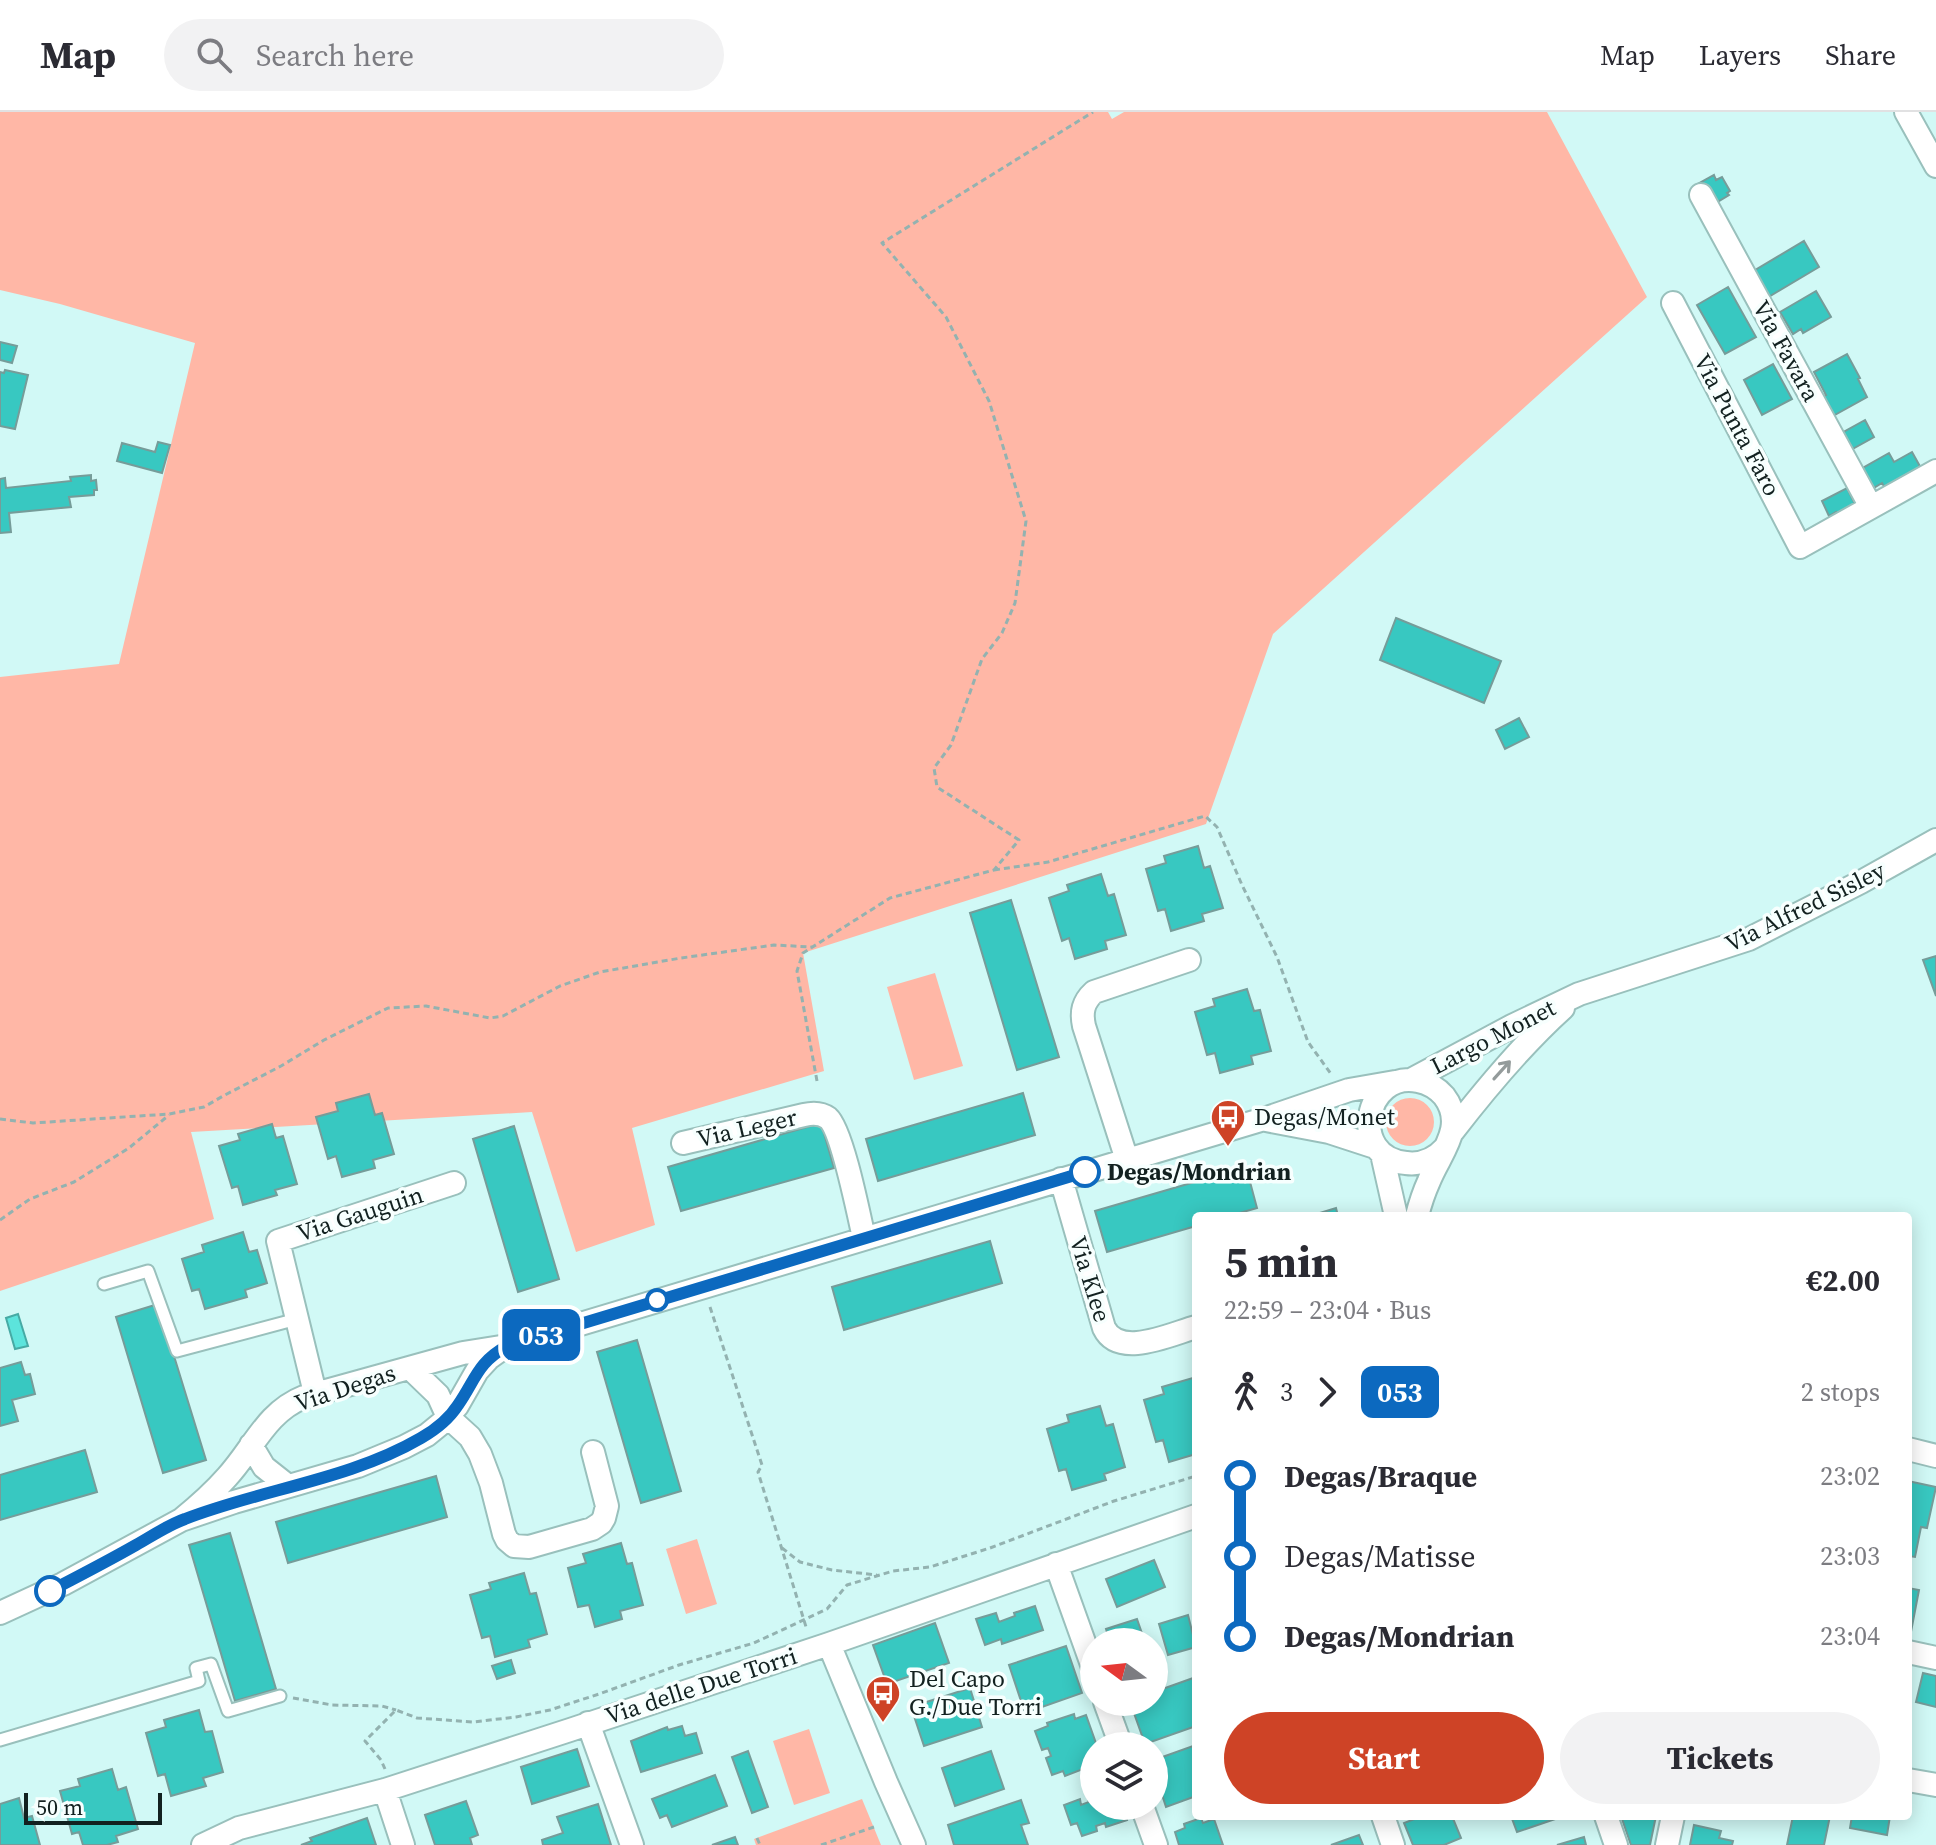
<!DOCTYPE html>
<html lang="en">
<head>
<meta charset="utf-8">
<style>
  :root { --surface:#fff; --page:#f2f2f3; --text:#2b2b33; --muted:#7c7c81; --line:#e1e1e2; --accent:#ce4326 }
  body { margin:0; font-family:"Source Serif 4",serif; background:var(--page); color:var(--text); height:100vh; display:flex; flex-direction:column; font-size:30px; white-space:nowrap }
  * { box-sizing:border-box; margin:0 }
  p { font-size:26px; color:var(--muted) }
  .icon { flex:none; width:44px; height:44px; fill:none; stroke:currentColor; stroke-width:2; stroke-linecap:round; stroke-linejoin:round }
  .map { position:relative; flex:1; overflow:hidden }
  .sheet { position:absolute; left:1192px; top:1100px; width:720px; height:608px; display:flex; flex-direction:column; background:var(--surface); border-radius:8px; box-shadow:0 4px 20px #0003 }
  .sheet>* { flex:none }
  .badge { padding:0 16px; border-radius:12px; font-size:28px; line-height:52px }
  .needle { width:52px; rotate:285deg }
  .controls { position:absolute; left:1080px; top:1516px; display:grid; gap:16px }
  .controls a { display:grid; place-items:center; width:88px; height:88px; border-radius:50%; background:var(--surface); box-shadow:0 4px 20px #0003; font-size:40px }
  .scale { position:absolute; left:24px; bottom:20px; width:138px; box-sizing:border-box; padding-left:8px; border:4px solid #122120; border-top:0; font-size:22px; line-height:28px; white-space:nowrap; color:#122120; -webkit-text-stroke:6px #f7fffe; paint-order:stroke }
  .map>.badge { position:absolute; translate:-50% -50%; box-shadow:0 0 0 4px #fff }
  .legs { display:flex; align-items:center; gap:12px; height:88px; padding:0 32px; font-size:26px }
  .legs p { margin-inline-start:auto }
  .headline { display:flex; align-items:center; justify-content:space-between; height:136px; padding:0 32px }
  h1 { font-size:44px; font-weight:700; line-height:60px }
  .primary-button { display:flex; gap:16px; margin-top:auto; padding:16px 32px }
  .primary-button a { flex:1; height:92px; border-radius:48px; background:var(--accent); color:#fff; font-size:32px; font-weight:700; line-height:92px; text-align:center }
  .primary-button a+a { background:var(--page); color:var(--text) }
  ul { padding:0 32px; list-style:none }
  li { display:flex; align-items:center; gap:28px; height:80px; font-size:30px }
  li i { display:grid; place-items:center; width:12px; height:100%; margin:0 10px; background:currentColor }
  li i::after { content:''; width:20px; height:20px; margin:-10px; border:6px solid; border-radius:50%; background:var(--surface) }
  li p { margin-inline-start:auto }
  li:first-child i { background:linear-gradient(#0000 50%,currentColor 0) }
  li:last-child i { background:linear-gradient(currentColor 50%,#0000 0) }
  header { display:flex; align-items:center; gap:48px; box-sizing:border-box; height:112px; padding:0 40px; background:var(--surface); border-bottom:2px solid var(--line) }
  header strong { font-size:38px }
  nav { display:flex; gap:44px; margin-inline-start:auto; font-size:28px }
  .search { width:560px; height:72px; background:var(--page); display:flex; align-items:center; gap:20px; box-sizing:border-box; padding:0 28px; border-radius:44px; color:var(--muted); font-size:30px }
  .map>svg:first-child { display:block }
</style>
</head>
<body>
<header>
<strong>Map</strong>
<div class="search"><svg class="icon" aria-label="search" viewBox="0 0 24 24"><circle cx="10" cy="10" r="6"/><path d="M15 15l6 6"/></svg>Search here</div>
<nav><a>Map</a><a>Layers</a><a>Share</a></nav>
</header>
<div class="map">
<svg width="1936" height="1733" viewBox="0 0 1936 1733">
  <rect width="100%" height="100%" fill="#d1f9f6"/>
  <path fill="#ffb7a6" d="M 0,0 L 1108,0 L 1112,7 L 1124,0 L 1547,0 L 1647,185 L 1273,522 L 1206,712 L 803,841 L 824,959 L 632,1016 L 655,1113 L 576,1140 L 532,1000 L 191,1020 L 214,1107 L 0,1179 L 0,565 L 119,552 L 195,231 L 60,192 L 0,178 Z
    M 935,861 L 963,954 L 914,968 L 887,875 Z
    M1386 1010a24 24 0 1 1 48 0a24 24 0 1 1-48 0Z
    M 697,1427 L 717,1492 L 686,1502 L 666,1437 Z
    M 809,1617 L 830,1681 L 794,1693 L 773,1629 Z
    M 862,1687 L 881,1733 L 756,1733 L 754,1727 Z"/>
  <path fill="#5ce4dc" stroke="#46aaa4" stroke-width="2" d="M 18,1202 L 28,1234 L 15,1237 L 6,1206 Z"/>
  <path fill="#38c8c1" stroke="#769c99" stroke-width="2" d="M 1714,63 L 1716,68 L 1722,65 L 1730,79 L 1727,81 L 1729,83 L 1709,95 L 1696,73 Z
    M 1804,129 L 1819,155 L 1765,187 L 1750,161 Z
    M 1728,175 L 1756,225 L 1725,242 L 1697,193 Z
    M 1816,179 L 1831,205 L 1803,221 L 1801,217 L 1793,222 L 1780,200 Z
    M 0,230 L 17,234 L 12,251 L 0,248 Z
    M 1847,242 L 1860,266 L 1858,267 L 1867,285 L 1833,304 L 1822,285 L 1826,283 L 1814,260 Z
    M 1773,252 L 1792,287 L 1762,303 L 1744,268 Z
    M 5,258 L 28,263 L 15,317 L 0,314 L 0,260 L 4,261 Z
    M 1865,308 L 1874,325 L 1849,339 L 1840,322 Z
    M 158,330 L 170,333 L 162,361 L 117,349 L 122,331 L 155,340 Z
    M 1912,340 L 1922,358 L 1887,379 L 1882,371 L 1872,377 L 1861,357 L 1889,341 L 1894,350 Z
    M 91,363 L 91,369 L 96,368 L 97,378 L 94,378 L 94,383 L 69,385 L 71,395 L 9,401 L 11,420 L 0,421 L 0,367 L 5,366 L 6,376 L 71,369 L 70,365 Z
    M 1847,376 L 1858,398 L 1839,408 L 1836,400 L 1829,404 L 1822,389 Z
    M 1396,506 L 1501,549 L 1484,591 L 1380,548 Z
    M 1519,606 L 1529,625 L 1505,637 L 1496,618 Z
    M 1198,734 L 1204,756 L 1210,754 L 1223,796 L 1202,802 L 1204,809 L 1171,819 L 1165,797 L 1158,799 L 1146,757 L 1166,751 L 1164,744 Z
    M 1101,762 L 1108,784 L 1114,782 L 1126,823 L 1105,829 L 1107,837 L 1075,847 L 1069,826 L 1062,829 L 1049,786 L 1069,779 L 1067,773 Z
    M 1011,788 L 1059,945 L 1017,958 L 970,801 Z
    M 1936,844 L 1936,884 L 1923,848 Z
    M 1247,877 L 1254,899 L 1260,898 L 1271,939 L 1251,944 L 1253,952 L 1220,961 L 1215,941 L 1207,943 L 1195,900 L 1215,894 L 1213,887 Z
    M 1023,981 L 1035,1023 L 878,1069 L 866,1027 Z
    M 369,982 L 375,1003 L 382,1001 L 394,1042 L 373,1048 L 375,1056 L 342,1065 L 336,1044 L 328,1047 L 316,1005 L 338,999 L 336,991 Z
    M 821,1011 L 834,1056 L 681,1099 L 668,1055 Z
    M 272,1012 L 276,1026 L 283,1024 L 297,1072 L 275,1078 L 277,1083 L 243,1093 L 238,1074 L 232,1076 L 219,1034 L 240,1028 L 238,1022 Z
    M 514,1014 L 559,1167 L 518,1180 L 473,1027 Z
    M 1246,1055 L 1257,1096 L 1229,1104 L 1196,1104 L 1196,1114 L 1107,1140 L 1095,1099 Z
    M 1336,1096 L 1338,1104 L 1310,1104 Z
    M 243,1120 L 249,1140 L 257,1138 L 267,1171 L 245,1178 L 247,1185 L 205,1197 L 199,1177 L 192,1179 L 182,1147 L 204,1140 L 202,1133 Z
    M 990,1129 L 1002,1171 L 844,1218 L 832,1175 Z
    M 158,1192 L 206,1348 L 163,1361 L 116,1205 Z
    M 637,1228 L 681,1379 L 641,1391 L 597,1240 Z
    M 21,1250 L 25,1263 L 30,1262 L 35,1282 L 12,1288 L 18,1309 L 0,1314 L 0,1256 Z
    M 1196,1265 L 1196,1342 L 1169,1350 L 1163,1328 L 1156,1330 L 1144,1288 L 1164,1282 L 1162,1275 Z
    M 1100,1294 L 1106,1314 L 1113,1312 L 1125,1355 L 1104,1362 L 1106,1368 L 1072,1378 L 1066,1357 L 1059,1359 L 1047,1317 L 1069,1310 L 1067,1303 Z
    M 85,1338 L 97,1380 L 0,1408 L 0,1363 Z
    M 436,1364 L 447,1405 L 288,1451 L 276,1410 Z
    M 1908,1369 L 1936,1375 L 1927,1416 L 1921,1415 L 1915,1445 L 1908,1444 Z
    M 230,1421 L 276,1577 L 235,1589 L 189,1433 Z
    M 621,1431 L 627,1452 L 632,1451 L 643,1493 L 620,1499 L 622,1507 L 595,1515 L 589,1493 L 578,1495 L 568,1456 L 586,1451 L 583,1442 Z
    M 1154,1448 L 1165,1475 L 1117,1495 L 1106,1467 Z
    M 524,1461 L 530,1482 L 536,1481 L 547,1522 L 528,1528 L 530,1535 L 495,1545 L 490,1524 L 482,1526 L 470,1483 L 491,1477 L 489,1471 Z
    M 1908,1476 L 1919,1478 L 1910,1525 L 1908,1524 Z
    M 1035,1494 L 1043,1518 L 1002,1532 L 1001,1527 L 985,1533 L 976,1507 L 996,1501 L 999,1510 L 1015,1504 L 1014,1501 Z
    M 1188,1503 L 1196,1535 L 1168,1543 L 1159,1512 Z
    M 1137,1507 L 1145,1530 L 1110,1530 L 1106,1517 Z
    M 935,1511 L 949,1551 L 887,1572 L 873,1533 Z
    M 1066,1534 L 1082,1581 L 1025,1601 L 1009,1553 Z
    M 511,1548 L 515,1561 L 497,1567 L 492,1554 Z
    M 1923,1561 L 1936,1564 L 1936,1595 L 1916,1590 Z
    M 1196,1565 L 1196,1614 L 1145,1632 L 1130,1590 L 1154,1590 L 1154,1580 Z
    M 970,1576 L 982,1615 L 924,1634 L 911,1595 Z
    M 199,1598 L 205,1620 L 212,1619 L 223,1660 L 203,1666 L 206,1674 L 171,1684 L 165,1662 L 158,1664 L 146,1621 L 166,1615 L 164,1608 Z
    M 1074,1602 L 1075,1607 L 1086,1603 L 1097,1634 L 1094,1634 L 1094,1648 L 1090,1650 L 1091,1654 L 1065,1664 L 1063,1659 L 1052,1663 L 1046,1646 L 1051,1644 L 1048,1636 L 1042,1638 L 1035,1619 L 1048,1614 L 1047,1611 Z
    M 682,1614 L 685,1624 L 696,1621 L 702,1641 L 641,1660 L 631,1629 L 667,1615 L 668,1618 Z
    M 1193,1634 L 1196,1643 L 1196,1684 L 1166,1695 L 1154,1658 L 1154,1648 Z
    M 577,1637 L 589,1674 L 532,1692 L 521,1655 Z
    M 748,1639 L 768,1695 L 752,1701 L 732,1645 Z
    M 991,1639 L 1004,1677 L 955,1694 L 942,1656 Z
    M 112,1657 L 118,1678 L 126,1675 L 138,1717 L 116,1724 L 118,1730 L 107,1733 L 83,1733 L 79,1720 L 72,1722 L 60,1679 L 80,1674 L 78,1667 Z
    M 715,1663 L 727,1694 L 672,1715 L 667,1703 L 660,1706 L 652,1687 Z
    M 1094,1674 L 1094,1694 L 1122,1694 L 1127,1708 L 1106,1715 L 1105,1711 L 1096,1714 L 1097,1719 L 1082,1724 L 1077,1711 L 1071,1713 L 1064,1693 L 1080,1687 L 1081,1693 L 1089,1690 L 1085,1677 Z
    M 19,1686 L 24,1706 L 32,1704 L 40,1733 L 0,1733 L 0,1692 Z
    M 1021,1688 L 1029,1711 L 1021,1713 L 1028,1733 L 954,1733 L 948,1713 Z
    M 466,1689 L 478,1723 L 470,1726 L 472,1733 L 435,1733 L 425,1703 Z
    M 598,1692 L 611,1733 L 543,1733 L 542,1728 L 563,1721 L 557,1705 Z
    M 1422,1704 L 1452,1704 L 1461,1726 L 1444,1733 L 1413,1733 L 1404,1711 Z
    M 1511,1704 L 1564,1704 L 1517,1720 Z
    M 1621,1704 L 1656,1704 L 1650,1733 L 1631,1733 Z
    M 1793,1704 L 1830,1704 L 1824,1733 L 1787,1733 Z
    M 1852,1704 L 1890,1704 L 1887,1723 L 1850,1716 Z
    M 367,1706 L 376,1733 L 301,1733 L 312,1729 L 310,1726 Z
    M 1201,1706 L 1203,1711 L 1214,1707 L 1223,1733 L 1179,1733 L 1175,1720 L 1185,1716 L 1184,1712 Z
    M 1694,1713 L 1721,1719 L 1719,1726 L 1733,1729 L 1732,1733 L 1690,1733 Z
    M 1359,1723 L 1363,1733 L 1331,1733 Z
    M 735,1725 L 738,1733 L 712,1733 Z
    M 1584,1725 L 1586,1733 L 1557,1733 Z"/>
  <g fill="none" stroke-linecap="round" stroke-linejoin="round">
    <g stroke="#99c0bc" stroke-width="15">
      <path id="lane" d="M 104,1172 L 148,1159 L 177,1239 L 297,1207
        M 0,1628 L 199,1569 L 196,1556 L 211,1552 L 228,1599 L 280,1584"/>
    </g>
    <g stroke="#99c0bc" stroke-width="26">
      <path id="street" d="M 1906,0 L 1936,54
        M 1701,83 L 1871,395
        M 1673,191 L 1800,435 L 1936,359
        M 1411,968 L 1512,914 L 1579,882 L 1749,827 L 1861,770 L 1936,728
        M 1266,1008 L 1329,1020 L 1375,1035
        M 1453,1019 C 1487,975 1522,933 1563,896
        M 683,1031 L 804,1003 C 812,1001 821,1001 828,1006 C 842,1018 859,1104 864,1126
        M 1382,1042 L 1396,1104
        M 1127,1048 L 1084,914 C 1081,900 1083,890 1094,880 L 1189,848
        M 1061,1067 L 1104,1216 C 1119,1247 1171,1222 1196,1215
        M 1417,1104 C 1420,1092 1424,1080 1429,1069 C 1440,1041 1467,1014 1444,984 C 1437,976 1428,971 1418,969 C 1365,958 1347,1045 1406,1051 C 1421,1053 1435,1047 1445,1036
        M 410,1256 L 438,1283 L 448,1305 L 470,1325 L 480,1342 L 491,1371 L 504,1422 L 507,1428 L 514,1434 L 529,1435 L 592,1417 L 601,1411 L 604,1406 L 607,1394 L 593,1340
        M 315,1281 L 278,1129 L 454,1071
        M 251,1333 L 264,1355 L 288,1374
        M 1908,1337 L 1936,1344
        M 181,1408 C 197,1395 213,1381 227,1365 C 253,1337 266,1300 304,1285 L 463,1241 L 507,1234 L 1264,1007 L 1349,978 L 1395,970
        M 1056,1452 L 1094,1558
        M 0,1501 L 63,1472 L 181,1408 L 234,1390 L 358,1354 L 404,1335 L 427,1323 L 443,1310 L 457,1294 L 477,1259 L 489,1246 L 503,1236
        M 829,1532 L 886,1670 L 914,1733
        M 1908,1540 L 1936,1546
        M 1105,1590 L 1121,1634
        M 588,1611 L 632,1733
        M 1908,1668 L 1936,1673
        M 385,1678 L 403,1733
        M 1142,1694 L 1156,1733
        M 1383,1704 L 1393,1733
        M 1606,1704 L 1616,1733
        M 203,1733 L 239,1716 L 385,1678 L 570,1618 L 829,1532 L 1196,1404
        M 1667,1733 L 1673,1704"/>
    </g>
    <path stroke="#93b2b0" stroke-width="3" stroke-dasharray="6 4" stroke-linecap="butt" d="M 994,758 L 1048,750 L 1205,704 L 1217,715 L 1242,773 L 1277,845 L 1308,930 L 1331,962
      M 817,969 L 797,859 L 803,841 L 890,786 L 994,758 L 1019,728 L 937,675 L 934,656 L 951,633 L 982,547 L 1002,521 L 1015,491 L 1026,409 L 989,289 L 946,205 L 882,131 L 1093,0
      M 0,1007 L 33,1011 L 169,1002 L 204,995 L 223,984 L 281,954 L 324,928 L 388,896 L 426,894 L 490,906 L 503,904 L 560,874 L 600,860 L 681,846 L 774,833 L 812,835
      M 0,1108 L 30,1087 L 74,1070 L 129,1036 L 169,1003
      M 710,1195 L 762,1353 L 758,1360 L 807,1518
      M 782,1436 L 800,1450 L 832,1458 L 877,1463
      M 293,1586 L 332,1593 L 382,1594 L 396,1598
      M 385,1657 L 381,1648 L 365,1629 L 396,1598 L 417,1606 L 473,1610 L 516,1605 L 550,1598 L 599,1582 L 679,1553 L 754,1531 L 827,1497 L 847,1473 L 893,1459 L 930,1455 L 990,1436 L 1114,1389 L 1196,1364
      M 757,1726 L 760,1733
      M 821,1733 L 877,1714"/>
    <use href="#lane" stroke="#fff" stroke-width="11"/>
    <use href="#street" stroke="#fff" stroke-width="22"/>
  </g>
  <defs><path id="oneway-shaft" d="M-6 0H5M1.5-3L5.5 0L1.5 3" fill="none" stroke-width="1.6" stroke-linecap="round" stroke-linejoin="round" transform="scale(2)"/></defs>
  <use stroke="#949b9b" href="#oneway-shaft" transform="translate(1502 958) rotate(-48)"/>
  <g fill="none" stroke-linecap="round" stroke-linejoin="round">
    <g stroke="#fff" stroke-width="18">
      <path id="line-1" d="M 50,1479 C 79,1464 108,1449 136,1433 C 152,1424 168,1413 185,1407 C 262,1377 349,1368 421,1326 C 435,1318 449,1307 458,1293 C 476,1267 477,1251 507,1234 L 1085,1060"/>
    </g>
    <use href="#line-1" stroke="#0c69bf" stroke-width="12"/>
  </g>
  <defs>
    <g id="bus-pin" transform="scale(1.8)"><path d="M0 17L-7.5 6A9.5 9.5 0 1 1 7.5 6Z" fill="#ce4326" stroke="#f7fffe"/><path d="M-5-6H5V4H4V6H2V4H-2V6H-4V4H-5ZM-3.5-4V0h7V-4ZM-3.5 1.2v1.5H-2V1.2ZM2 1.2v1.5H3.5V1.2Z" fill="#fff"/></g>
  </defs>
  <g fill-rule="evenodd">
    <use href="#bus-pin" x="1228" y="1005"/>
    <use href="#bus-pin" x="883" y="1581"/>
  </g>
  <g fill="#fff" stroke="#0c69bf" stroke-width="4">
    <circle cx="1085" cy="1060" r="14"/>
    <circle cx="657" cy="1188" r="10"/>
    <circle cx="50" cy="1479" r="14"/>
  </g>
  <g text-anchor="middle" stroke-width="7" stroke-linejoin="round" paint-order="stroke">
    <g font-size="24" fill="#122120" stroke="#f7fffe">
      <text transform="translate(1786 239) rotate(61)" y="8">Via Favara</text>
      <text transform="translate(1737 313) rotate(62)" y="8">Via Punta Faro</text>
      <text transform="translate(1805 795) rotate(-26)" y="8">Via Alfred Sisley</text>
      <text transform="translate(1493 925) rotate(-27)" y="8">Largo Monet</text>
      <text transform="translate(747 1016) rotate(-13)" y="8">Via Leger</text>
      <text transform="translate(360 1102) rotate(-18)" y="8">Via Gauguin</text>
      <text transform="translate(1090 1167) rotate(73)" y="8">Via Klee</text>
      <text transform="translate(345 1276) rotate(-18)" y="8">Via Degas</text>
      <text transform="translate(701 1574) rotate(-18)" y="8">Via delle Due Torri</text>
    </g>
    <g font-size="24" fill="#122120" stroke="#f7fffe" text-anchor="start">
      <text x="1254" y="1013">Degas/Monet</text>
      <text x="909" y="1575">Del Capo<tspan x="909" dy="28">G./Due Torri</tspan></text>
    </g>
    <g font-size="24" font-weight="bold" fill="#122120" stroke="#f7fffe" text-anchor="start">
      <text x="1107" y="1068">Degas/Mondrian</text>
    </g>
  </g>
</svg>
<div class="controls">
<a><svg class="needle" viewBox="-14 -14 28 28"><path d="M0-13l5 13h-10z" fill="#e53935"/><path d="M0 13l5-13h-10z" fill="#7c7c81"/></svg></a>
<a><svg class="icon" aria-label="layers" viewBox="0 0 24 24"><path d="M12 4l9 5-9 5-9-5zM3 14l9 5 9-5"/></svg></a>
</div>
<div class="scale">50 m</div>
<b class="badge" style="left:541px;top:1223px;background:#0c69bf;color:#fff">053</b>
<section class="sheet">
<div class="headline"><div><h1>5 min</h1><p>22:59 – 23:04 · Bus</p></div><b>€2.00</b></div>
<div class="legs"><svg class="icon" aria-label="walk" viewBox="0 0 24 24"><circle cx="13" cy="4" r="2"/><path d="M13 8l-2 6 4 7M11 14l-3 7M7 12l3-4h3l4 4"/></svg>3<svg class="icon" aria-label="forward" viewBox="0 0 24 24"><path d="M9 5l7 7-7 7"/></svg><b class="badge" style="background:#0c69bf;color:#fff">053</b><p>2 stops</p></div>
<ul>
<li><i style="color:#0c69bf"></i><b>Degas/Braque</b><p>23:02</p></li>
<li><i style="color:#0c69bf"></i><span>Degas/Matisse</span><p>23:03</p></li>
<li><i style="color:#0c69bf"></i><b>Degas/Mondrian</b><p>23:04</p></li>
</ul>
<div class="primary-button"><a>Start</a><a>Tickets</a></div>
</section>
</div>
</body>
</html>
